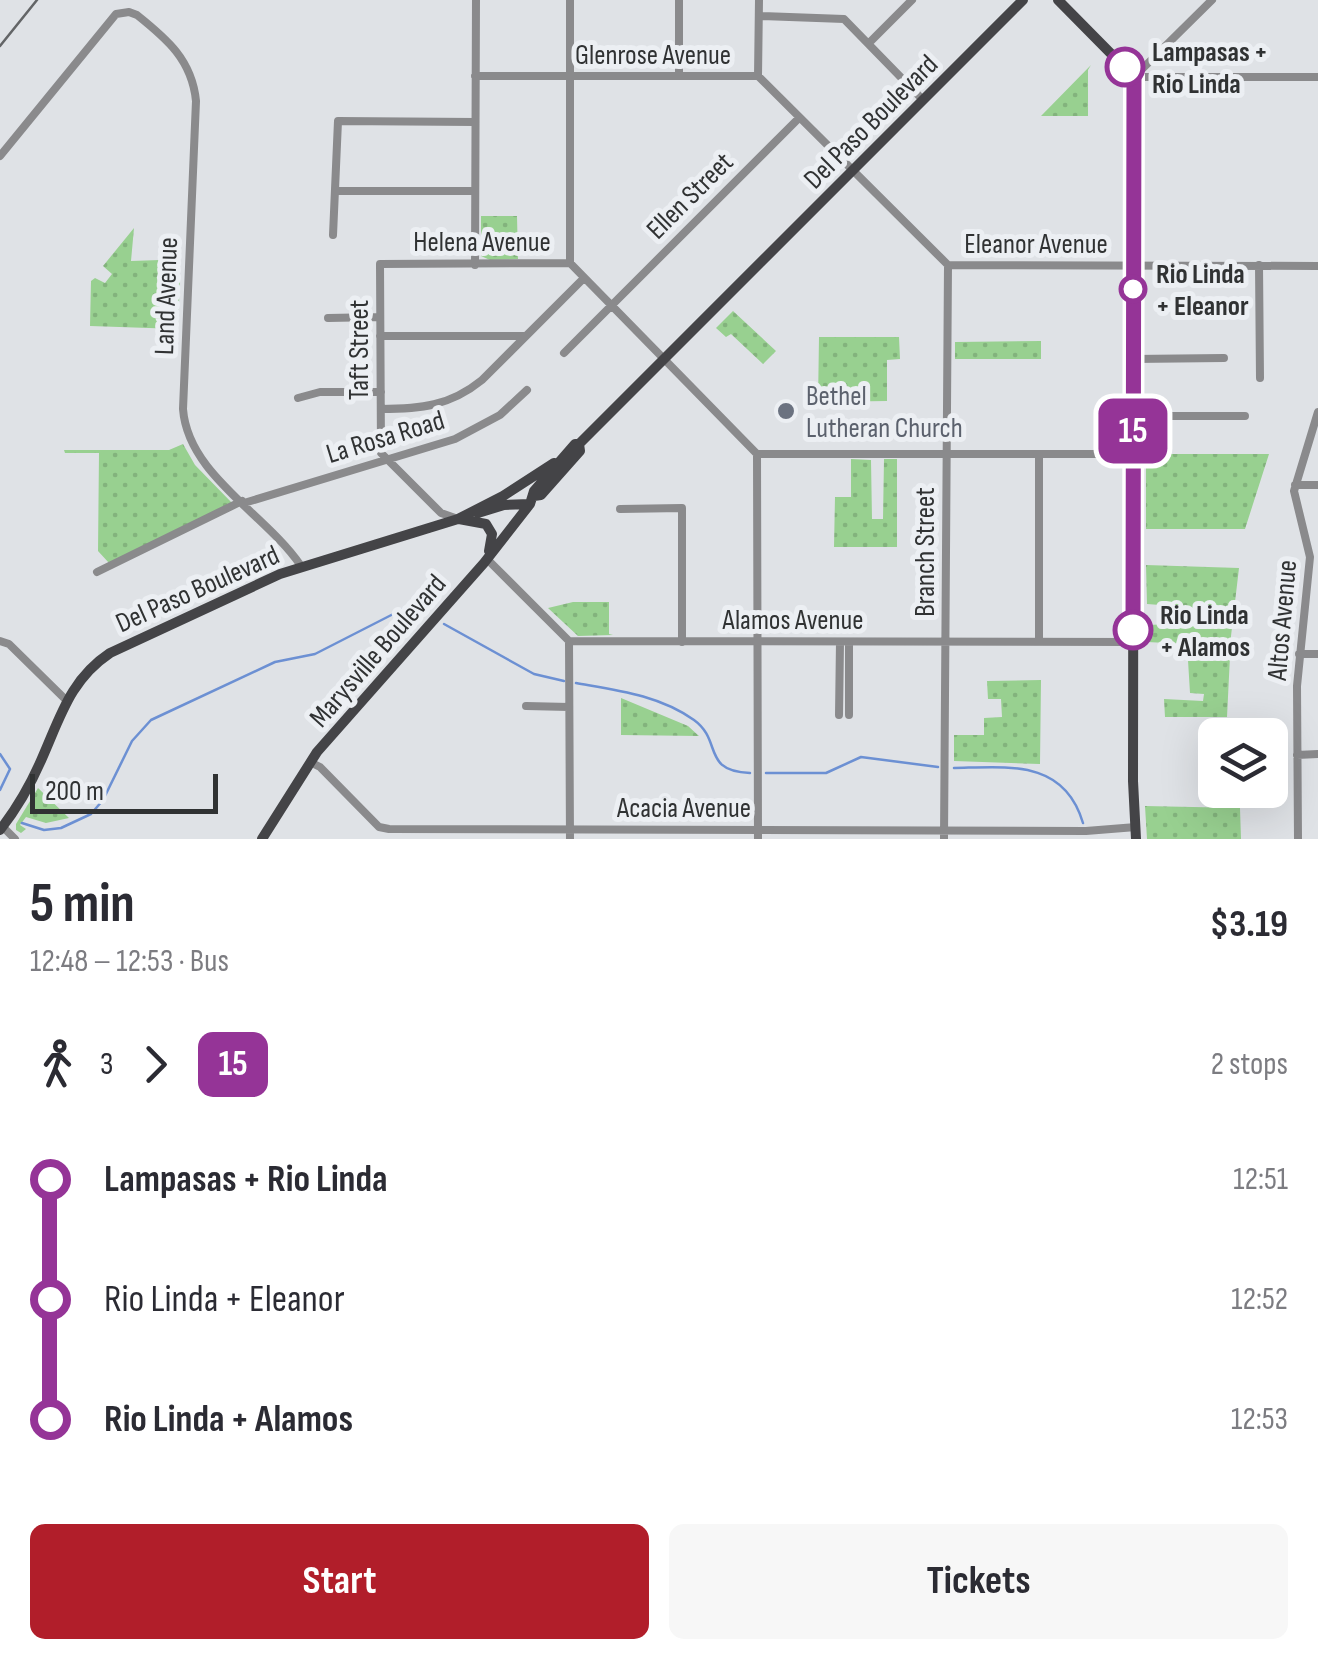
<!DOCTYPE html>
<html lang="en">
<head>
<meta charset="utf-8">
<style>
  :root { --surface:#fff; --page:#f7f7f7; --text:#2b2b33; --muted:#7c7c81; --accent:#b11e2a }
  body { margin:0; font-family:"Sofia Sans Condensed",sans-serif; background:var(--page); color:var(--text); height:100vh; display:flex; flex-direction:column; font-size:38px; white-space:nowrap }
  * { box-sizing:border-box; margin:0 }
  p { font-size:32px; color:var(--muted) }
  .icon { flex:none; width:55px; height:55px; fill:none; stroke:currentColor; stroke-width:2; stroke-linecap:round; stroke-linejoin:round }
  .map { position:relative; height:839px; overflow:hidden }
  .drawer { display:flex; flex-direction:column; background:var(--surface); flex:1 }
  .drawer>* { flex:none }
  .badge { padding:0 20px; border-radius:15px; font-size:35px; line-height:65px }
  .controls { position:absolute; left:1198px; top:718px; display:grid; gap:20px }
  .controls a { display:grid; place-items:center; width:90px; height:90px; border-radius:15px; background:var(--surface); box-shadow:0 10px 40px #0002; font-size:50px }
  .scale { position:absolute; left:30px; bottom:25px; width:188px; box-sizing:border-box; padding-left:10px; border:5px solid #303233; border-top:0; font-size:28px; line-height:35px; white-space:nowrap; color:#303233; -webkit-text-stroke:8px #eceff3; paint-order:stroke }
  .map>.badge { position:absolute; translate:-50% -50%; box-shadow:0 0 0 5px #fff }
  .legs { display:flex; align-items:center; gap:15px; height:110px; padding:0 30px; font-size:32px }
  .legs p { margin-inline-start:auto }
  .headline { display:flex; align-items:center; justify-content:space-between; height:170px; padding:0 30px }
  h1 { font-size:55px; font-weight:700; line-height:75px }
  .cta { display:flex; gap:20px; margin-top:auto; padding:20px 30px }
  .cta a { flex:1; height:115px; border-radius:15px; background:var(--accent); color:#fff; font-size:40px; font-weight:700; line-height:115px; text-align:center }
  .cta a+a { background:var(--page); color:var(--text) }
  ul { padding:0 30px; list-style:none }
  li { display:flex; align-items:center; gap:35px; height:120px; font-size:38px }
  li i { display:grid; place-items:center; width:15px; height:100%; margin:0 12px; background:currentColor }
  li i::after { content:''; width:25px; height:25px; margin:-12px; border:8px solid; border-radius:50%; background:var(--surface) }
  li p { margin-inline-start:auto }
  li:first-child i { background:linear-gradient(#0000 50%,currentColor 0) }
  li:last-child i { background:linear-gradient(currentColor 50%,#0000 0) }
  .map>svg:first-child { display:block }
</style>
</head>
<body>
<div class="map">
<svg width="1318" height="839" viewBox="0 0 1318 839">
  <defs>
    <pattern id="grass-dots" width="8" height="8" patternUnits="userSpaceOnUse" patternTransform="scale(2.5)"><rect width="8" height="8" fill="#98d090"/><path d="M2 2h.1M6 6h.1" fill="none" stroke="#83b37d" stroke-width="1.8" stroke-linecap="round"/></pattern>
  </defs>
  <rect width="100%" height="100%" fill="#dfe2e6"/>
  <path fill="url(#grass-dots)" d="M 1091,65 L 1088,70 L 1088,116 L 1041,116 Z
    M 481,216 L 517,216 L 518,259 L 490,260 L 481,256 Z
    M 134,228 L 131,261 L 160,260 L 160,276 L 180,277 L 178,329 L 90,326 L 91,281 L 95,278 L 105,283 L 112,274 L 103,266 Z
    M 733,311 L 776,351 L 763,364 L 731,334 L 726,337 L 716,328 Z
    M 819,337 L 899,337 L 900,359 L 887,360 L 887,401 L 818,402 Z
    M 1041,341 L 1041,359 L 955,359 L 955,342 Z
    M 183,444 L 195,465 L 232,503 L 109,563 L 98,551 L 99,453 L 65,453 L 64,450 L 169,450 Z
    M 1146,454 L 1269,454 L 1245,529 L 1146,529 Z
    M 851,459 L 871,460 L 872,519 L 883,519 L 884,459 L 897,459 L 897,547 L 834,547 L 835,497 L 851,497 Z
    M 1146,565 L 1239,568 L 1231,636 L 1227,717 L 1165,717 L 1164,699 L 1203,701 L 1204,694 L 1190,693 L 1187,644 L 1147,642 L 1147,625 L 1172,624 L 1173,606 L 1147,604 Z
    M 573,602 L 609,602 L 609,634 L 613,635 L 578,636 L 548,608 Z
    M 1041,680 L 1040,764 L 954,761 L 954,735 L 984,735 L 984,718 L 1002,717 L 1001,699 L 988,699 L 987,681 Z
    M 621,698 L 688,726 L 699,736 L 621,735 Z
    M 38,788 L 69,818 L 46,823 L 26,817 L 20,825 L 26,829 L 21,833 L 16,830 L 16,824 Z
    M 1145,806 L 1240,808 L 1241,839 L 1147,839 Z"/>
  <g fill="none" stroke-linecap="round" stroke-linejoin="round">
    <path stroke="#6c90d3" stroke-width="2.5" d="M 444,624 L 534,674 L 564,681
      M 576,683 C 616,690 659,695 694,720 C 723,741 701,771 750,773
      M 0,754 L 10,769 L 0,790
      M 954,768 C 1008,767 1064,759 1083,823
      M 766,773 L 826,773 L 861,757 L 938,767
      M 22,823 L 44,830 L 61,828 L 91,814 L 103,800 L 132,741 L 151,720 L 275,662 L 315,654 L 407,607 L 413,606 L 425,611"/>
    <path stroke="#8a8a8c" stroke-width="8" d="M 570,0 L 570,263
      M 759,16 L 844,19 L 923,100
      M 869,43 L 912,0
      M 475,76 L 758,76 L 948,265 L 1318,266
      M 679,76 L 679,0
      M 758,76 L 759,0
      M 1134,77 L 1318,77
      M 1134,77 L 1212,0
      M 0,156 L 116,14 L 129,12 L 137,15 C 167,39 192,60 196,101 L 183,409 C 188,475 266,514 301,566
      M 335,191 L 475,191
      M 333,235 L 338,121 L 475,122
      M 475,265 L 476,0
      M 1259,265 L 1260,378
      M 328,318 L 380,317
      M 380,336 L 525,336
      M 564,353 L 799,118
      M 1133,359 L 1224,358
      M 298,398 L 320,392 L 381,392
      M 381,409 C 420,409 450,406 482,380 L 584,278
      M 1133,416 L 1245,416
      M 757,454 L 758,839
      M 1295,485 L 1318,485
      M 244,503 L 455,439 L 500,415 L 527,390
      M 620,509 L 682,508 L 682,642
      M 458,519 L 441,513 L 381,453 L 380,264 L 570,263 L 757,454 L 1133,454
      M 487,559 L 569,641 L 1133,642
      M 97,572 L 242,501
      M 0,641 L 9,644 L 66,700
      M 569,641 L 570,839
      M 1039,642 L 1039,454
      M 1299,654 L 1318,654
      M 526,706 L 569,707
      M 839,715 L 840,642
      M 849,715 L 849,642
      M 1297,755 L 1318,754
      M 310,762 L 320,767 L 379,827 L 389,829 L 1086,831 L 1136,827
      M 3,827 L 15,839
      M 944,839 L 948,265
      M 1298,839 L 1297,686 L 1310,557 L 1294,491 L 1318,412"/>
    <path stroke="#444447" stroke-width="10" d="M 1058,0 L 1134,77 L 1133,781 L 1136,839
      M 534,496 L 541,495 L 580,451 L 579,444
      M 478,513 L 504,505 L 530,504
      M 459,519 L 486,524 L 492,534 L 489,551
      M 0,830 C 18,807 32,782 43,756 C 61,715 71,679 110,653 L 280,574 L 458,519 L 503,496 L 554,463
      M 262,839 L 317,752 L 484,563 L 530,504 L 534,491 L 575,444 L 579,444 L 1023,0"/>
    <path stroke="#636567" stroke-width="2.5" d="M 0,46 L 37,0"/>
  </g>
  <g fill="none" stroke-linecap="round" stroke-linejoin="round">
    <g stroke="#fff" stroke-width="22">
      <path id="line-1" d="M 1125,67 L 1134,76 L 1133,630"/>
    </g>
    <use href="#line-1" stroke="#953497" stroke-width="15"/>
  </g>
  <g fill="#fff" stroke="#953497" stroke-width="5">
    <circle cx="1125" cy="67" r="18"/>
    <circle cx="1133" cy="289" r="12"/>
    <circle cx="1133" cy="630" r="18"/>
  </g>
  <circle fill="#6b7280" stroke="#eceff3" stroke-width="4" cx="786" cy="411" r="10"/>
  <g text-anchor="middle" stroke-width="10" stroke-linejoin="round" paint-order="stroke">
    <g font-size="28" font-weight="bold" fill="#303233" stroke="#eceff3" text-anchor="start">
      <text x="1152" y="61">Lampasas +<tspan x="1152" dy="32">Rio Linda</tspan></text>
      <text x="1156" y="283">Rio Linda<tspan x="1156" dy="32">+ Eleanor</tspan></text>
      <text x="1160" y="624">Rio Linda<tspan x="1160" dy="32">+ Alamos</tspan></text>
    </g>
    <g font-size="28" fill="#303233" stroke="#eceff3">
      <text x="653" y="64">Glenrose Avenue</text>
      <text transform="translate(870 121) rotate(-45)" y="10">Del Paso Boulevard</text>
      <text transform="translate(689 195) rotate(-45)" y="10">Ellen Street</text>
      <text x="482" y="251">Helena Avenue</text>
      <text x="1036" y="253">Eleanor Avenue</text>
      <text transform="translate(165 296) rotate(-88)" y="10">Land Avenue</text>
      <text transform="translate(358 350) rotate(-90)" y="10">Taft Street</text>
      <text transform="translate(385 436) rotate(-17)" y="10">La Rosa Road</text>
      <text transform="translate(924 552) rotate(-90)" y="10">Branch Street</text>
      <text transform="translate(197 588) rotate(-24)" y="10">Del Paso Boulevard</text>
      <text x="793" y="629">Alamos Avenue</text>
      <text transform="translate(1281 620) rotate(-85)" y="10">Altos Avenue</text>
      <text transform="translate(377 650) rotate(-49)" y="10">Marysville Boulevard</text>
      <text x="684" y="817">Acacia Avenue</text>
    </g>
    <g font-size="28" fill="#5b616d" stroke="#eceff3" text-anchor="start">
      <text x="806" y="405">Bethel<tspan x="806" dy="32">Lutheran Church</tspan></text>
    </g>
  </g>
</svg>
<div class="controls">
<a><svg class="icon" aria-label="layers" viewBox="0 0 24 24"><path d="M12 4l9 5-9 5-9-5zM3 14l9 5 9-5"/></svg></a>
</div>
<div class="scale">200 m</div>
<b class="badge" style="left:1133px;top:431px;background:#953497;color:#fff">15</b>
</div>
<section class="drawer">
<div class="headline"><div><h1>5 min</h1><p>12:48 – 12:53 · Bus</p></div><b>$3.19</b></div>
<div class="legs"><svg class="icon" aria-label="walk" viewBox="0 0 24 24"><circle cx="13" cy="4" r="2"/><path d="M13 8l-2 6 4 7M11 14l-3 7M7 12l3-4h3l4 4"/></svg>3<svg class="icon" aria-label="forward" viewBox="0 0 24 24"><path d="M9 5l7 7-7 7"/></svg><b class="badge" style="background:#953497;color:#fff">15</b><p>2 stops</p></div>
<ul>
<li><i style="color:#953497"></i><b>Lampasas + Rio Linda</b><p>12:51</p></li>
<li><i style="color:#953497"></i><span>Rio Linda + Eleanor</span><p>12:52</p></li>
<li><i style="color:#953497"></i><b>Rio Linda + Alamos</b><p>12:53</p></li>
</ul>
<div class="cta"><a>Start</a><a>Tickets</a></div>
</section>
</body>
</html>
